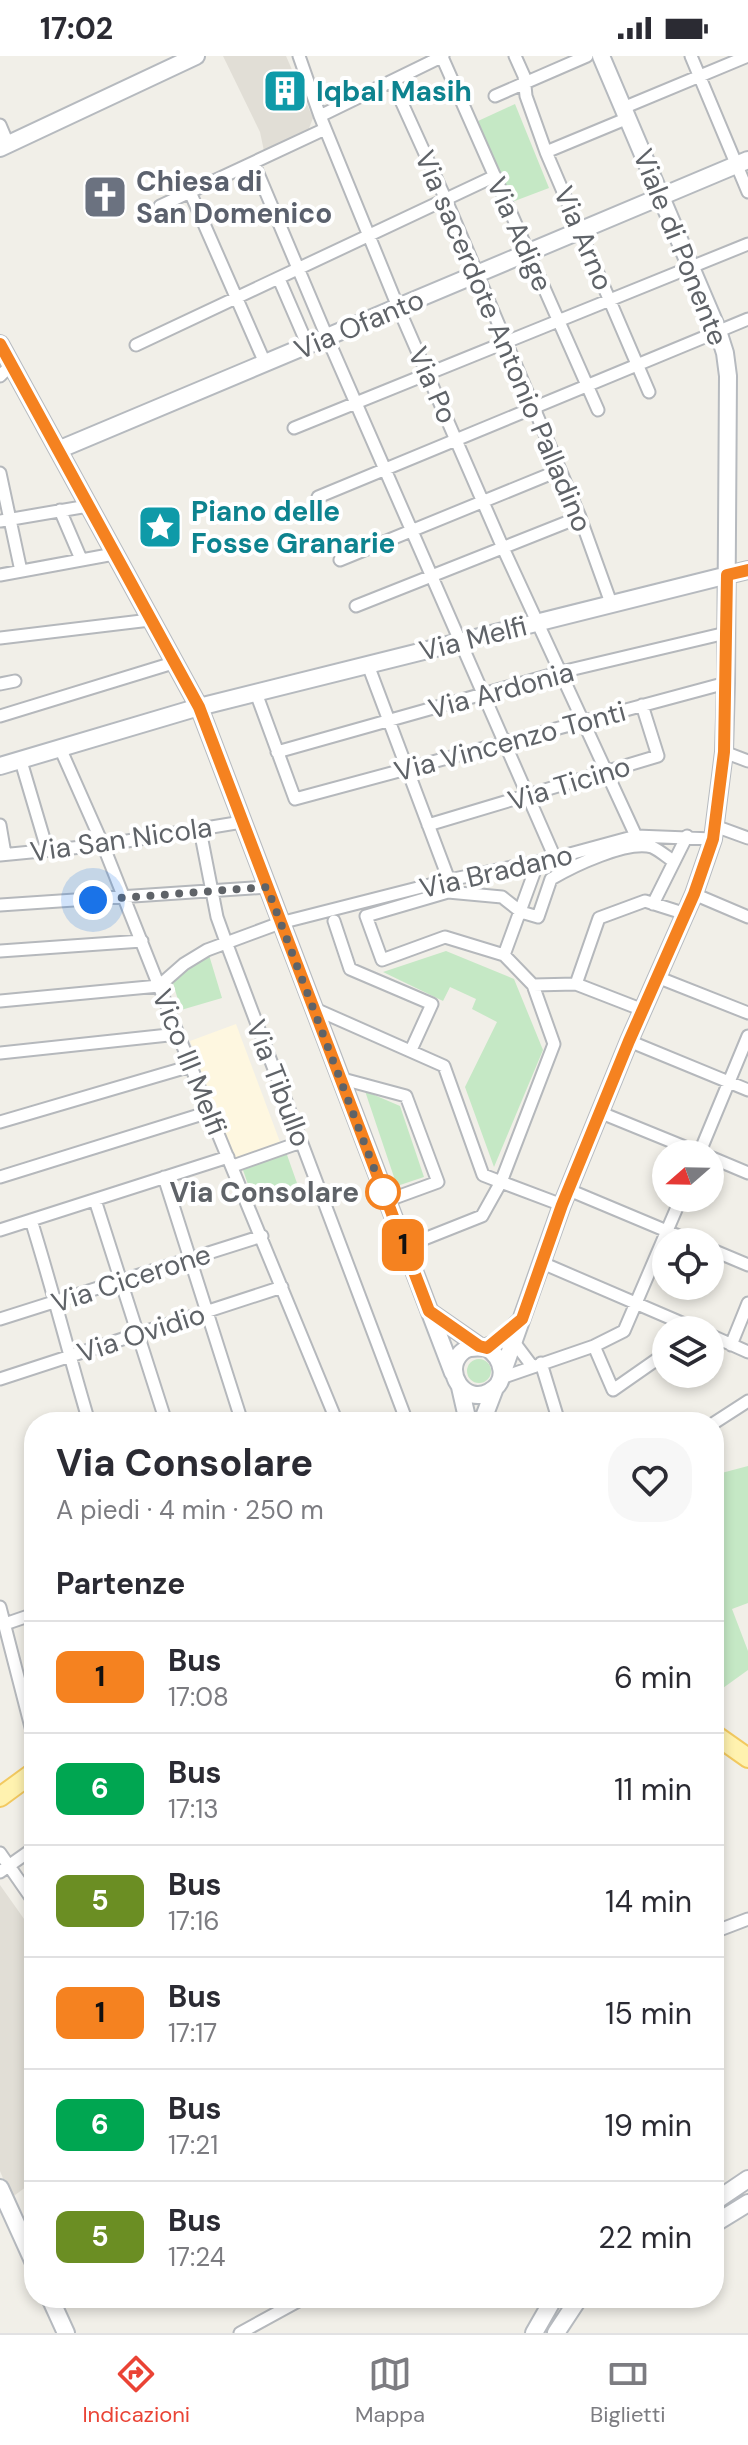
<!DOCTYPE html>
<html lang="it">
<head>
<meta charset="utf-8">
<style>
  :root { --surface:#fff; --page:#f7f7f7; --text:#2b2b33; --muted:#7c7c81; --line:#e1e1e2; --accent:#ea4335 }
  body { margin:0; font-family:"DM Sans",sans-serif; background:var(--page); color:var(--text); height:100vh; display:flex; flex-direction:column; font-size:30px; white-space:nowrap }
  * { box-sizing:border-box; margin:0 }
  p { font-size:26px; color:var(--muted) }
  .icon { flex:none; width:44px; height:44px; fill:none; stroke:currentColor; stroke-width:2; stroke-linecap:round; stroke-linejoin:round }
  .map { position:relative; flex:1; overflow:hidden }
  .side { position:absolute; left:24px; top:1356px; width:700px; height:896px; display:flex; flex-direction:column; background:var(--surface); border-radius:32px; box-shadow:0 4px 12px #0003 }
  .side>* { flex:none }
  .badge { padding:0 16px; border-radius:12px; font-size:28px; line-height:52px }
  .needle { width:52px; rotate:250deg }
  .controls { position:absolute; left:652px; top:1084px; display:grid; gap:16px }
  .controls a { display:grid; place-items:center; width:72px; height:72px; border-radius:50%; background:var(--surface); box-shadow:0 4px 12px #0003; font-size:40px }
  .you { position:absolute; width:40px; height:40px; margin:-20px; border:6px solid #fff; border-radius:50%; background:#1a73e8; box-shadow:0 0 0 12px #1a73e833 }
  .map>.badge { position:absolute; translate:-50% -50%; box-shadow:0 0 0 4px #fff }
  h2 { padding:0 32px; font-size:30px; line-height:72px }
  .round { display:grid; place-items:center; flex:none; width:84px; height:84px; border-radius:32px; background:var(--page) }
  .overview { display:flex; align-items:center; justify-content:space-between; height:136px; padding:0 32px }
  h1 { font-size:38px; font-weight:700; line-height:60px }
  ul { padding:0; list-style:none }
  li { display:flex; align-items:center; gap:24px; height:112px; padding:0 32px; border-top:2px solid var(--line) }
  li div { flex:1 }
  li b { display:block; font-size:30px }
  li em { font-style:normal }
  li .badge { min-width:88px; font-weight:700; text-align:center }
  .status { display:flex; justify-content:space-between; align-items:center; height:56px; padding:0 40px; background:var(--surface); direction:ltr }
  .status svg { height:22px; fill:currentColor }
  .tabs { display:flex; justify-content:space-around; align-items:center; height:112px; border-top:2px solid var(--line); background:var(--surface); font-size:22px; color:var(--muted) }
  .tabs a { display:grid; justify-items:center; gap:4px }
  .tabs .on { color:var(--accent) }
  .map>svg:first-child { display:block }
</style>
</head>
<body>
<div class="status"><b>17:02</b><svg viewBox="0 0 49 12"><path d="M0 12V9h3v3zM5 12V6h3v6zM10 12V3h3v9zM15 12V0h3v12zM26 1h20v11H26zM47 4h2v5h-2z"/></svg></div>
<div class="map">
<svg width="748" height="2277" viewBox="0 0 748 2277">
  <rect width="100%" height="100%" fill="#f1efe8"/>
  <path fill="#fef7e0" d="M 236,968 L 280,1086 L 234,1103 L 190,985 Z"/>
  <path fill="#e1ded6" d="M 223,0 L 286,0 L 313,62 L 308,75 L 264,95 L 260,76 Z
    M 0,1829 L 34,1877 L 34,2125 L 11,2142 L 0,2115 Z"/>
  <path fill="#c5e8c5" d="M 515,48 L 549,132 L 512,146 L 478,65 Z
    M 446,895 L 514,923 L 543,994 L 494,1111 L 465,1031 L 497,966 L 472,953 L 476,943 L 450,931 L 443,945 L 383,916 Z
    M 209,899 L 222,942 L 181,954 L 173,927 L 186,913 Z
    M 365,1035 L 400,1050 L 424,1121 L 397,1130 Z
    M 286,1096 L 298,1130 L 254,1146 L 242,1111 Z
    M467 1315a12 12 0 1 1 24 0a12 12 0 1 1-24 0Z
    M 748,1410 L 748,1547 L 732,1553 L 748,1595 L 748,1614 L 716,1637 L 714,1419 Z"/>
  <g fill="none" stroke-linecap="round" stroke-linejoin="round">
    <g stroke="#b5b8bc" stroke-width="15">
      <path id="street" d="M 299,0 L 320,60 L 398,251 L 503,492 L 636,780
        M 515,0 L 524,20 L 526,40 L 546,96 L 649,336
        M 691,0 L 748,136
        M 442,1 L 598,354
        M 392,25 L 446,144 L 580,461 L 611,547
        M 495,40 L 587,0
        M 623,52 L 748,0
        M 320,60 L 443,0
        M 0,69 L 8,88
        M 546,96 L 628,62
        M 254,108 L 327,281 L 555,802
        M 190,136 L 265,307
        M 160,150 L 325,73
        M 279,223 L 308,290
        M 136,289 L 495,120
        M 0,320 L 11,309
        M 294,372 L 748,188
        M 0,417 L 21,515
        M 318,441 L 748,263
        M 60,454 L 81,503
        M 0,465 L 88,450
        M 340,504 L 560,414
        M 0,519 L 114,498
        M 356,550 L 580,461
        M 0,582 L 150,564
        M 368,609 L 449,824
        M 0,628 L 15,625
        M 256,637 L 295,743 L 726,627
        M 0,660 L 173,607
        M 60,692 L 103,789 L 209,1056 L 337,1366
        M 277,696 L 561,616 L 726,577
        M 724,696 L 748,705
        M 23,712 L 47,793
        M 0,769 L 5,798
        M 428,769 L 658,700 L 642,649
        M 715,770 L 748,782
        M 200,774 L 217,861 L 226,886 L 407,1366
        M 0,799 L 103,789 L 242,766
        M 694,838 L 748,861
        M 653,848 L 687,780
        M 0,849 L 267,831
        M 334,865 L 350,913 L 432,948 L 411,994
        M 0,895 L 142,885
        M 504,899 L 538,806
        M 657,921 L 748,957
        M 576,928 L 599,862 L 645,845 L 686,858
        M 533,929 L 554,988 L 501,1126 L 562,1149
        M 0,945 L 159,930 L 184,908 L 207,894 L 280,867 L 449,824 L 555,802 L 636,780 L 713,783
        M 313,952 L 444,1010 L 483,1119 L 501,1126 L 482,1160 L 404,1191
        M 643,954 L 576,928 L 533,929 L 504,899 L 445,881 L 382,904 L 366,860 L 448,836 L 502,841 L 521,856 L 538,861 L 551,823 C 573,810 627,784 652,791 C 659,794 667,801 673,805
        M 629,985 L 748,1034
        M 0,997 L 178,978
        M 339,1022 L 406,1040 L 438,1126 L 386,1145
        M 599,1056 L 702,1098
        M 0,1066 L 191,1010
        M 699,1098 L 748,980
        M 710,1101 L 748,1117
        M 233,1110 L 301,1086
        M 0,1121 L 209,1056
        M 164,1121 L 242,1366
        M 569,1134 L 693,1186
        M 95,1144 L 166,1366
        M 31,1164 C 52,1231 69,1299 89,1366
        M 0,1174 L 228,1101
        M 710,1193 L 748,1209
        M 540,1206 L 698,1274
        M 0,1263 L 262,1180
        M 710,1279 L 748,1296
        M 514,1286 L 532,1310
        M 731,1289 L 748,1247
        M 594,1290 L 613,1334 L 666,1297
        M 541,1307 L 559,1366
        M 501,1322 L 594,1290 L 624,1275 L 681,1142
        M 0,1323 L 282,1231
        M 714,1367 L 748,1345
        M 0,1551 L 34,1683
        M 5,1568 L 34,1558
        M 0,1797 L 34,1846
        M 0,1816 L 34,1792
        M 714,1876 L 748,1863
        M 240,2277 L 304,2242"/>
    </g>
    <g stroke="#b6babf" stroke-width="20">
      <path id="secondary" d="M 0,92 L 196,0
        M 0,288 L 199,651 L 453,1317
        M 58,394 L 748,104
        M 0,710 L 199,651 L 748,514
        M 430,1256 L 479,1290
        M 487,1292 C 503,1302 509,1326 489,1336 C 465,1349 442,1316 461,1297 C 470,1288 479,1294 489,1290 C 500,1286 510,1275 518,1267
        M 502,1318 L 562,1149 L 629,985 L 694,838 L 713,783 L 724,696 L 726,627 L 728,320 L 725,297 L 718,275 L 601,0
        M 460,1331 L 468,1366
        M 482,1366 L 495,1332
        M 0,2132 L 34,2207
        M 714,2146 L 748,2123
        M 714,2168 L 748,2147
        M 50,2242 L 66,2277
        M 534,2277 L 554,2242
        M 556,2277 L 579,2242"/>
    </g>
    <g stroke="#f2c960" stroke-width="22">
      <path id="primary" d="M 714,1678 L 748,1702
        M 0,1741 L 34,1716"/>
    </g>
    <use href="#street" stroke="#fff" stroke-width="11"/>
    <use href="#secondary" stroke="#fff" stroke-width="16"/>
    <use href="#primary" stroke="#fff2af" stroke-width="18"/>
  </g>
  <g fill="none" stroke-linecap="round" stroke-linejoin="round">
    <g stroke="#fff" stroke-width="18">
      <path id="line" d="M 0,288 L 199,651 L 429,1255 L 479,1290 L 487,1292 L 522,1263 L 562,1149 L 629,985 L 694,838 L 713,783 L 724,696 L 727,519 L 748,514"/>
    </g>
    <use href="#line" stroke="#f58220" stroke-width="12"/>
    <path stroke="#5f6368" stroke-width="8" stroke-dasharray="0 14.4" d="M 93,844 L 267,831 L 383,1136"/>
  </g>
  <defs>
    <g id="building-square" transform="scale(2.3)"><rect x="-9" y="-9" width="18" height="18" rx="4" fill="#0f9aa8" stroke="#fff"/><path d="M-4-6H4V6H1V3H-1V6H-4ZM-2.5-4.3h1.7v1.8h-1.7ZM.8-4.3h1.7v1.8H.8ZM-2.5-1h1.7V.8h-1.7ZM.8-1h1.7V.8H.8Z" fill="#fff"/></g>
    <g id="church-square" transform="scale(2.3)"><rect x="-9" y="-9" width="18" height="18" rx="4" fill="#6b7280" stroke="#fff"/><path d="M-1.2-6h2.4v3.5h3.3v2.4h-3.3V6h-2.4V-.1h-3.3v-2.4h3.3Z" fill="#fff"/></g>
    <g id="sight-square" transform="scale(2.3)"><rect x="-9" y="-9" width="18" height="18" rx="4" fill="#0f9aa8" stroke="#fff"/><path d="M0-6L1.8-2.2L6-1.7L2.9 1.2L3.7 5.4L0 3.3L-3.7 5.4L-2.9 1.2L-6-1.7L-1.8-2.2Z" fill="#fff"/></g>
  </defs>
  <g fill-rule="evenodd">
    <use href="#building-square" x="285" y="35"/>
    <use href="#church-square" x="105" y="141"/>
    <use href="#sight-square" x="160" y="471"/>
  </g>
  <circle fill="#fff" stroke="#f58220" stroke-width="4" cx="383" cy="1136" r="16"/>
  <g text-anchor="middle" stroke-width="8" stroke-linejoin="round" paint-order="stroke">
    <g font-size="28" font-weight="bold" fill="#0d838f" stroke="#fff" text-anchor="start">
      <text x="316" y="45">Iqbal Masih</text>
      <text x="191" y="465">Piano delle<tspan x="191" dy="32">Fosse Granarie</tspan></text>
    </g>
    <g font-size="28" font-weight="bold" fill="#5b616d" stroke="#fff" text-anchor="start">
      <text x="136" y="135">Chiesa di<tspan x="136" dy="32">San Domenico</tspan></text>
    </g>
    <g font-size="28" fill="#5f6368" stroke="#fff">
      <text transform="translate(520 178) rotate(66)" y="10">Via Adige</text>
      <text transform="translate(584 182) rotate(67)" y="10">Via Arno</text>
      <text transform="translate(681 191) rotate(68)" y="10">Viale di Ponente</text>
      <text transform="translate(359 268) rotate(-23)" y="10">Via Ofanto</text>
      <text transform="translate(504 285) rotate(67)" y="10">Via sacerdote Antonio Palladino</text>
      <text transform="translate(433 329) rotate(66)" y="10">Via Po</text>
      <text transform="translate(473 582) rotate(-14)" y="10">Via Melfi</text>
      <text transform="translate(501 634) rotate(-15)" y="10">Via Ardonia</text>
      <text transform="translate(510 685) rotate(-15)" y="10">Via Vincenzo Tonti</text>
      <text transform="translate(569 727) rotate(-17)" y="10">Via Ticino</text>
      <text transform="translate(121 783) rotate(-8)" y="10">Via San Nicola</text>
      <text transform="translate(496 815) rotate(-13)" y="10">Via Bradano</text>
      <text transform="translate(190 1006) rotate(68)" y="10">Vico III Melfi</text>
      <text transform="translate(279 1027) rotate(69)" y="10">Via Tibullo</text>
      <text transform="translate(131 1222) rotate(-18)" y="10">Via Cicerone</text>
      <text transform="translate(141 1277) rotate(-18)" y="10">Via Ovidio</text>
    </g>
    <g font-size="28" font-weight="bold" fill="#5f6368" stroke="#fff" text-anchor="end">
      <text x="359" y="1146">Via Consolare</text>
    </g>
  </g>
</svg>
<div class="controls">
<a><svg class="needle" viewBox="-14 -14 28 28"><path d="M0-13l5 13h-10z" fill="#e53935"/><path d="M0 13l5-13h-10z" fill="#7c7c81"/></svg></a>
<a><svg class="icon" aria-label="locate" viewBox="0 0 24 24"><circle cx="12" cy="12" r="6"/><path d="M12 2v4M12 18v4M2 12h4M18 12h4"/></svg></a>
<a><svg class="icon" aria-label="layers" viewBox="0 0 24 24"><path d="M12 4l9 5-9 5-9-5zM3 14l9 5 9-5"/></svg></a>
</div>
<div class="you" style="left:93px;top:844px"></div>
<b class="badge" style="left:403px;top:1189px;background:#f58220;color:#111">1</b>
<section class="side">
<div class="overview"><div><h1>Via Consolare</h1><p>A piedi · 4 min · 250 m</p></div><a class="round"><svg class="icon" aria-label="heart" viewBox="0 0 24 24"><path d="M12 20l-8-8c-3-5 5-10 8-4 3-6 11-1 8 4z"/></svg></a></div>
<h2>Partenze</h2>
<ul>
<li><span class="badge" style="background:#f58220;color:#111">1</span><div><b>Bus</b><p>17:08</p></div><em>6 min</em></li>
<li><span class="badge" style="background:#00a651;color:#fff">6</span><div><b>Bus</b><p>17:13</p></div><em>11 min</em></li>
<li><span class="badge" style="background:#6b8e23;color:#fff">5</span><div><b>Bus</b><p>17:16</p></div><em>14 min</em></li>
<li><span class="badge" style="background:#f58220;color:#111">1</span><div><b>Bus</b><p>17:17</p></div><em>15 min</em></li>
<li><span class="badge" style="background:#00a651;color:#fff">6</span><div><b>Bus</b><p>17:21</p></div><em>19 min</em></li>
<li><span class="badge" style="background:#6b8e23;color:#fff">5</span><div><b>Bus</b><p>17:24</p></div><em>22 min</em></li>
</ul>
</section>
</div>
<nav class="tabs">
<a class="on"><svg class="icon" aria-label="directions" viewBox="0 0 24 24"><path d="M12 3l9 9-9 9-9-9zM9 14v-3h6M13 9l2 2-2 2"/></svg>Indicazioni</a>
<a><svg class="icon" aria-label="map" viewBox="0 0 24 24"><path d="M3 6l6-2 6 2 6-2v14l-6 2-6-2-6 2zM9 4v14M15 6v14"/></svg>Mappa</a>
<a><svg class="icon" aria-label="tickets" viewBox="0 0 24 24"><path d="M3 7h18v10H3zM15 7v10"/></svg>Biglietti</a>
</nav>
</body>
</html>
